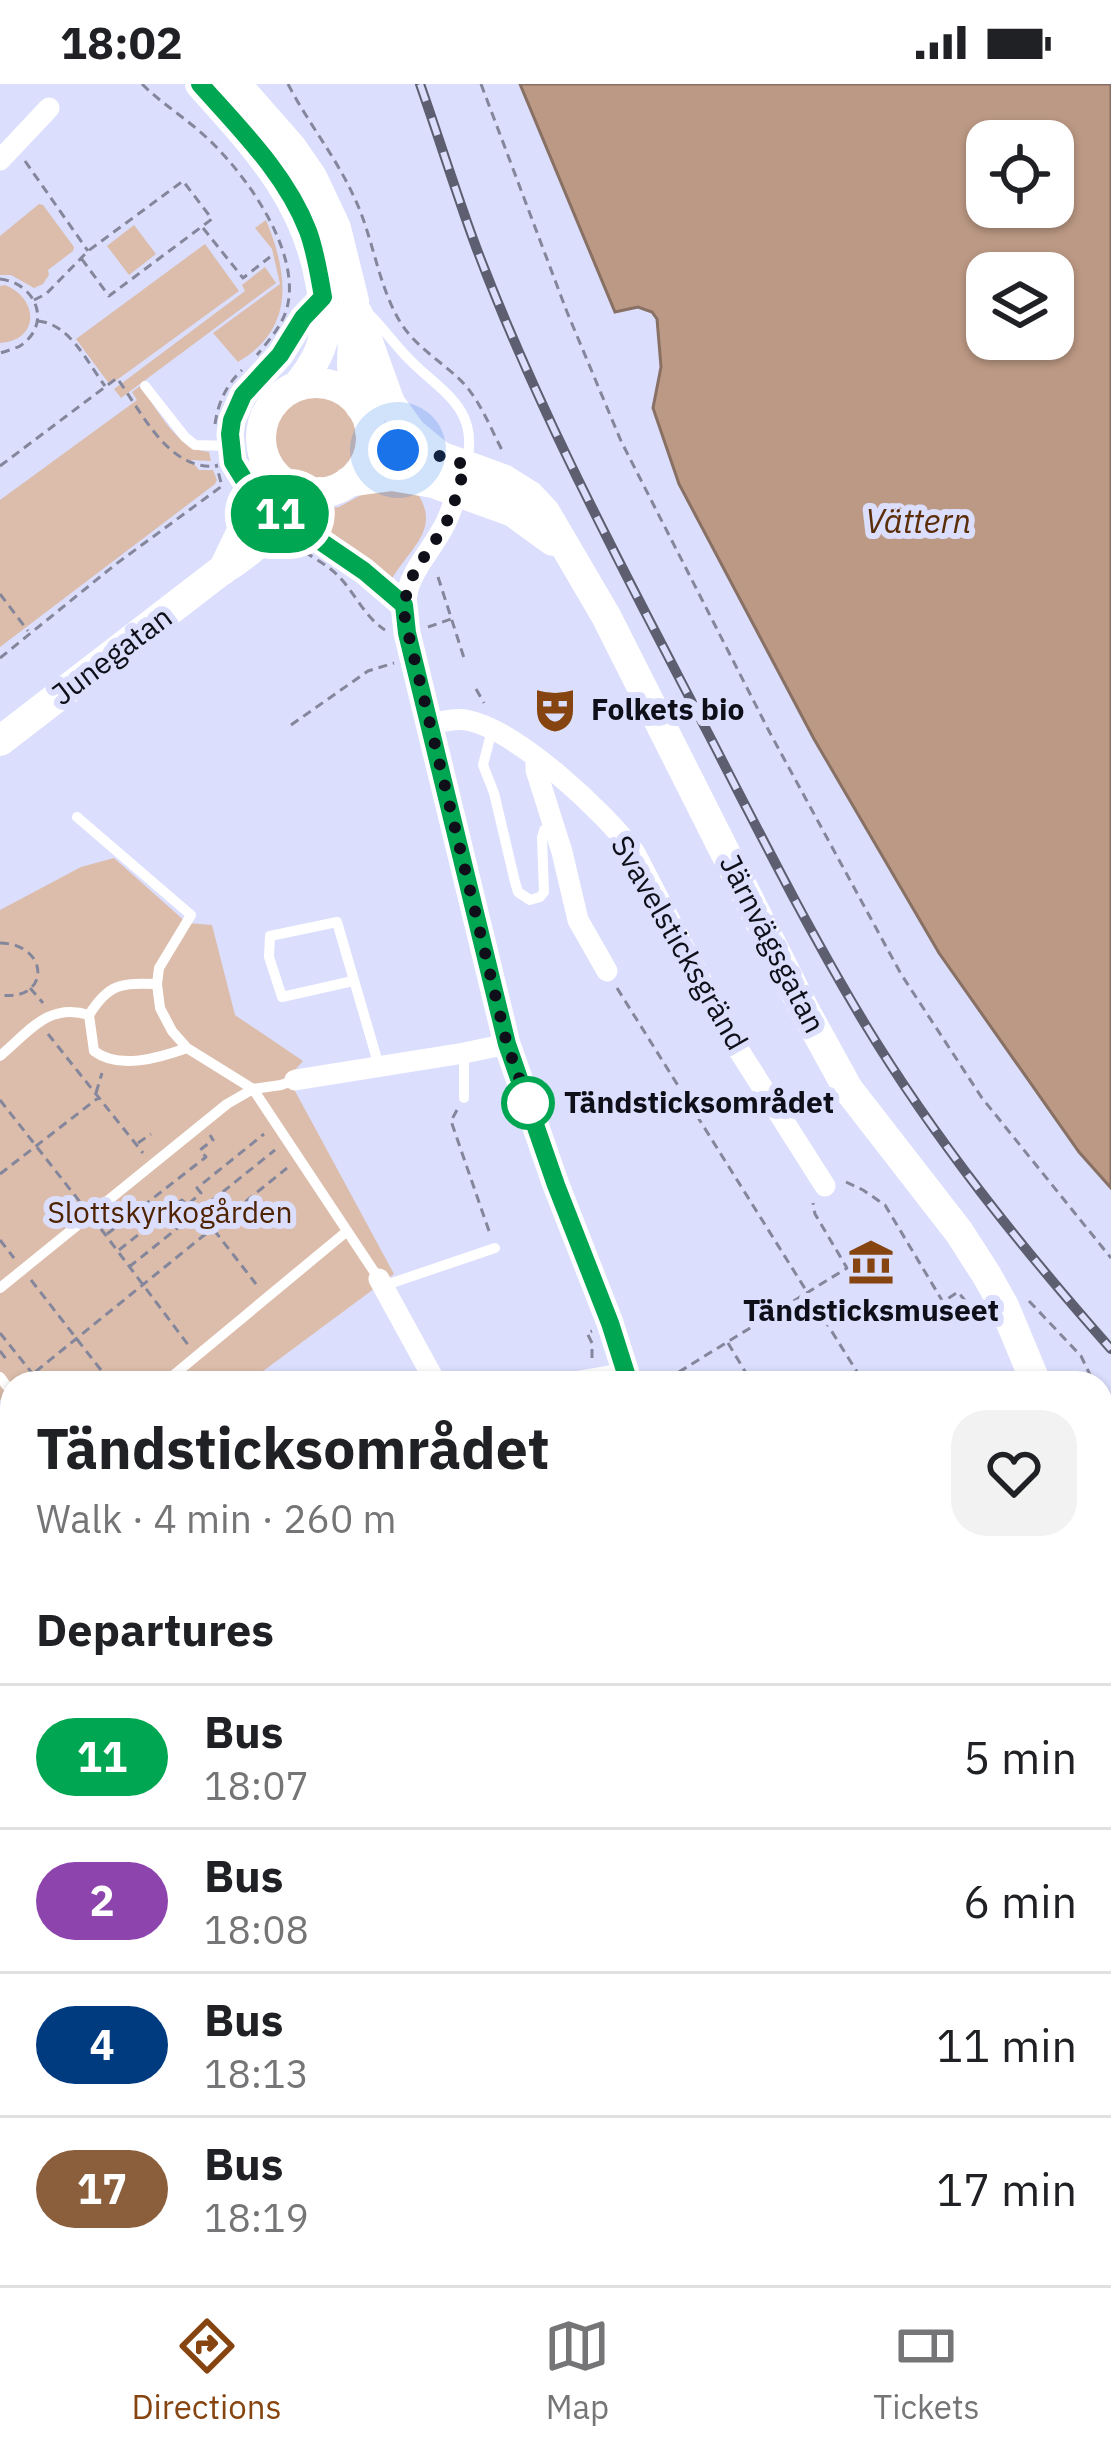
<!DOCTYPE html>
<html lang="en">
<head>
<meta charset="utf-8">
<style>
  :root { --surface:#fff; --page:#f2f2f2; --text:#202124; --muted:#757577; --line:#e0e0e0; --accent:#864510 }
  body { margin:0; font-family:"IBM Plex Sans",sans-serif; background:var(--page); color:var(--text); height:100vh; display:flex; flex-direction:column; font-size:45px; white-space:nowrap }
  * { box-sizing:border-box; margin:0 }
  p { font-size:39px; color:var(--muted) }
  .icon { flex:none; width:66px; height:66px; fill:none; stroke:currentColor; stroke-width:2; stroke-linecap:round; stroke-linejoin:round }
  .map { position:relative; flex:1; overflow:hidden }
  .sheet { position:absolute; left:0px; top:1287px; width:1113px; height:915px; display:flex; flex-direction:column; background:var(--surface); border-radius:36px 36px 0 0; box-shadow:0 3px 9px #0004 }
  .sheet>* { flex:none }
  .badge { padding:0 24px; border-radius:39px; font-size:42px; line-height:78px }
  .tools { position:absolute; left:966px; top:36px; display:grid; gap:24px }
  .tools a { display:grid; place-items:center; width:108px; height:108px; border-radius:24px; background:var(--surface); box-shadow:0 3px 9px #0004; font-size:60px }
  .you { position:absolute; width:60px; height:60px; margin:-30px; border:9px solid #fff; border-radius:50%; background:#1a73e8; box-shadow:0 0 0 18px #1a73e833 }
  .map>.badge { position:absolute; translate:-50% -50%; box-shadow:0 0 0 6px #fff }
  h2 { padding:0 36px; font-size:45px; line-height:108px }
  .round { display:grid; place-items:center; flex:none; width:126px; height:126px; border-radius:36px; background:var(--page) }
  .overview { display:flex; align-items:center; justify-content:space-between; height:204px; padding:0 36px }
  h1 { font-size:57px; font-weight:800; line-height:90px }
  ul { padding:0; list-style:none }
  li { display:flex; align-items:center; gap:36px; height:144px; padding:0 36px; border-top:3px solid var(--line) }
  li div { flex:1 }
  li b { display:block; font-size:45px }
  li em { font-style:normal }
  li .badge { min-width:132px; font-weight:700; text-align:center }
  .status { display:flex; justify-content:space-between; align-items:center; height:84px; padding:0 60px; background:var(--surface); direction:ltr }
  .status svg { height:33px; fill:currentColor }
  .tab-bar { display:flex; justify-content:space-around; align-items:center; height:168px; border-top:3px solid var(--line); background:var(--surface); font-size:33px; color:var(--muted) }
  .tab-bar a { display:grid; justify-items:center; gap:6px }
  .tab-bar .active { color:var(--accent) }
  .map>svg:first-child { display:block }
</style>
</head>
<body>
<div class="status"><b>18:02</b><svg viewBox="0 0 49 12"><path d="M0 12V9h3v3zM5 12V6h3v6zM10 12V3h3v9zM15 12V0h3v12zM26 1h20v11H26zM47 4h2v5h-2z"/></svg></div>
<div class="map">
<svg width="1111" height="2201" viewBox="0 0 1111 2201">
  <rect width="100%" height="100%" fill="#dbdefc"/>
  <path fill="#dcbdab" d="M 39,120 L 43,121 L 74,163 L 73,167 L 48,186 L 49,191 L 43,200 L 34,204 L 11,191 L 0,191 L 0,152 Z
    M 266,136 C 288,190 296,244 238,278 L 213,249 L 280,200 L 272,165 L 255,144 Z
    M 134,141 L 156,170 L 129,191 L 107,162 Z
    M 205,160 L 239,207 L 110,301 L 76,255 Z
    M 265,183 L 276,199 L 121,314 L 114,305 L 245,207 L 242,201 Z
    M 5,201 C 39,214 40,257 0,259 L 0,202 Z
    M 140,302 C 159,327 176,365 209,368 L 211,377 L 191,376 L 199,386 L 213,386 L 217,396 L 215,400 L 0,563 L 0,416 L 137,316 L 132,308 Z
    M273 353a43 43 0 1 1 86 0a43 43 0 1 1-86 0Z
    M 374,404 L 417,409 C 443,447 406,466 389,500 L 360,474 L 301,433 L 312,427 L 339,423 Z
    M 114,774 L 187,839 L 212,841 L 235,931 L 303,977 L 288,994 L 394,1190 L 247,1299 L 12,1299 L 12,1330 L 0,1315 L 0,826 L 81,783 Z"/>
  <path fill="#bc9984" stroke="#887064" stroke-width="3" fill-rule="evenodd" d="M 520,0 L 1111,0 L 1111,1104 L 1079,1068 L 939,869 L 814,655 L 679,400 L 653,324 L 661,283 L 657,235 L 652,228 L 638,223 L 615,228 ZM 987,57 L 1053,57 L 1053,123 L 987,123 ZM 987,189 L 1053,189 L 1053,255 L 987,255 Z"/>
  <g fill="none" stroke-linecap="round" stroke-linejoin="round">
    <path stroke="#84869b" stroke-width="3" stroke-dasharray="9 6" stroke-linecap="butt" d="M 142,0 C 158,16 175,27 192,41 C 237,76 303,164 287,224 C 282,242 269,256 257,271
      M 288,0 C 308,39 336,73 354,113 C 373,152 377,198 399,236 C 415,264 444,278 465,301 C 481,319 491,345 502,366
      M 481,0 L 567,228 L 621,357 L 770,649 L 901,890 L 982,1014 L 1111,1174
      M 25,77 L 88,167
      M 203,144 L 243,194 L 270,173
      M 0,195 C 36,199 53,240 20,262 C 19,263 1,269 0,269
      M 34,216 L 46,210 L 88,167 L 183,97 L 212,135 L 109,212 L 81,174
      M 38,237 C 70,240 87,278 105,302
      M 215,340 C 218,319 226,301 242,286
      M 0,382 L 117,294 C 141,327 168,386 215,382
      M 292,460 C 305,469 321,477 333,487 C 354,505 362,531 385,546
      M 438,493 L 464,574
      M 0,510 L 28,547
      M 428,543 L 451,535
      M 0,574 L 116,480 L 222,402 L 216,380
      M 476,605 L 484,619
      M 291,641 L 368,587 L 394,579
      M 0,859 C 50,860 51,918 0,911
      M 30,904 L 43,919
      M 617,904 L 864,1299
      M 48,950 L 143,1069
      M 96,1009 L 102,989
      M 0,1016 L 80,1118
      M 457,1026 L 451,1037 L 489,1147
      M 138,1059 L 151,1050
      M 0,1090 L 98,1014
      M 846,1098 L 863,1106 L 885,1121 L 943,1218 L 958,1208 L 978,1232
      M 101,1145 L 189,1262
      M 214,1146 L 256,1200
      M 107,1150 L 206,1073 L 200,1066 L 213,1056 L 210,1051
      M 0,1156 L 14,1174
      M 119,1166 L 182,1116 L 187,1121 L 201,1109 L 197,1104 L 264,1050
      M 129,1183 L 275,1066
      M 31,1196 L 111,1299
      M 1029,1217 L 1081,1272 L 1094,1299
      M 0,1249 L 40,1299
      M 728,1259 L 752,1299
      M 0,1267 L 9,1279
      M 592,1274 L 592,1259 L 587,1249 L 592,1247
      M 666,1296 L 847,1184 L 815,1130 L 813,1119
      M 24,1297 L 287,1084
      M 1101,1395 L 1111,1416
      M 5,1612 L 12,1622
      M 0,1639 L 12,1644
      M 494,2190 L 502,2201"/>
    <path stroke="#fff" stroke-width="10" d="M 316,220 C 301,236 292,256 278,273 C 263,290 246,302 237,323 C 206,396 282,431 330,464 C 356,481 380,500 404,521
      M 370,231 C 384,245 395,261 409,275 C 441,308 479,323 467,378
      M 145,302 L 185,353 L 195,361 L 231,362
      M 492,646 L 483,681 L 494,709 L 515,798 L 518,808 L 530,816 L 540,813 L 544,808 L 542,754 L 544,746 L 552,739
      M 77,733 L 191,831 L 159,884 L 157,900 L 160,924 L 172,947 L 187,964 L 253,1005 L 379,1195
      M 353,897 L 282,913 L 269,873 L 270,852 L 337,838 L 379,982
      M 157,900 C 121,899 109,899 89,931 L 94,967 C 119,986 159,974 187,964
      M 0,972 C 29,948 48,918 89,931
      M 464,1014 L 464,969
      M 383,1202 L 495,1164
      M 0,1204 L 227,1020 L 253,1005 L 281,1001 L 295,996
      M 0,1293 L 12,1309
      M 164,1299 L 346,1148
      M 0,1346 L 12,1361"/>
    <path stroke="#fff" stroke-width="21" d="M 0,76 L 49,24
      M 460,399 C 455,414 451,430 443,444 C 418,488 400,493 407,549 L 507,960 L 556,1101 L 611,1239 L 629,1299
      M 429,640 C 441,638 454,634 466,636 C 516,645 605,728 635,769 L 731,954 L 825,1102
      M 536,673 L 536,686 L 562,768 L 578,836 L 607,887
      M 295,996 L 464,969 L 507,960
      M 379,1195 L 436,1299
      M 568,1299 L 627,1289
      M 0,1446 L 12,1437
      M 0,1577 L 12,1593
      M 0,1709 L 12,1700
      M 1101,1831 L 1111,1840
      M 0,1984 L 12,2001
      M 1101,2009 L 1111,2002
      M 1101,2163 L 1111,2156
      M 151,2190 L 159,2201
      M 461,2190 L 469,2201
      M 759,2190 L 767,2201
      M 62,2201 L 77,2190
      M 414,2201 L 429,2190
      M 634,2201 L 649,2190
      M 842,2201 L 857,2190
      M 1049,2201 L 1064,2190"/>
    <path stroke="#fff" stroke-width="30" d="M 200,0 C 255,62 305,113 320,197 C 329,245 328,264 297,302
      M 236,0 L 292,64 L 312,93 L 336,144 L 354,217 L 352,282 L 360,322
      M 358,230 L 390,319 L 412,349 L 440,372
      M261 354a55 55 0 1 1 110 0a55 55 0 1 1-110 0Z
      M 370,347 L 413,373 L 440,372 L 503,395 L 530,412 L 545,428 L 606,532 L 804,925 L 848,1005 L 959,1148 L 986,1190 L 1004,1222 L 1036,1299
      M 348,398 L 392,392 L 433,399 L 513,428 L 553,457
      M 223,486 L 249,432 L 265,375
      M 0,657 L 222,486 C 260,464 283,432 319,408
      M 1101,1466 L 1111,1499"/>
    <g stroke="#5d5e70" stroke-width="10">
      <path id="rail" d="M 420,0 C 439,54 456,109 476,163 C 540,332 627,493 710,653 C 760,750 809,847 865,940 C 936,1057 1021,1163 1111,1265"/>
    </g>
    <use href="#rail" stroke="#dbdefc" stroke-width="6" stroke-dasharray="18" stroke-linecap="butt"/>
  </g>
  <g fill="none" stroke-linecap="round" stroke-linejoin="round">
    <g stroke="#fff" stroke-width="27">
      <path id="line" d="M 200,0 C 240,45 286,90 308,147 C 316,169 319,191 323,213 L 303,234 L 280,271 L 243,311 L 232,336 L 230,350 L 233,378 L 254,412 L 364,487 L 404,521 L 407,549 L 507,960 L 556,1101 L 610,1239 L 629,1299"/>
    </g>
    <use href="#line" stroke="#00a651" stroke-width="18"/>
    <path stroke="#0f0f19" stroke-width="12" stroke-dasharray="0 21.6" d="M 398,366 L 413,373 L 440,372 L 466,381 C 458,402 454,427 442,446 C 422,479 402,494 405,536 L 507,960 L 528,1019"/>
  </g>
  <defs>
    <g id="theatre-bare" transform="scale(3.6)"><path d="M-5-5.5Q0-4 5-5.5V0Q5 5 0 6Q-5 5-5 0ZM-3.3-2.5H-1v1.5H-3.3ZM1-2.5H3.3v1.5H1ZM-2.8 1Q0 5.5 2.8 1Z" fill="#864510" stroke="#dbdefc" stroke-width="2.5" paint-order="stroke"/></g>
    <g id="museum-bare" transform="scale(3.6)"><path d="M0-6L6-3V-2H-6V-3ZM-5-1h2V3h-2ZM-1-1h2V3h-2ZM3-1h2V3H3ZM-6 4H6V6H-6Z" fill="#864510" stroke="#dbdefc" stroke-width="2.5" paint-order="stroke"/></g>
  </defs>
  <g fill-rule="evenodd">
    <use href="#theatre-bare" x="555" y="626"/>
    <use href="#museum-bare" x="871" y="1178"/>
  </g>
  <circle fill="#fff" stroke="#00a651" stroke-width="6" cx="528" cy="1019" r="24"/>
  <g text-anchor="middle" stroke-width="12" stroke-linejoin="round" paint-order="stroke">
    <g font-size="30" fill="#0f0f19" stroke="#dbdefc">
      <text transform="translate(112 572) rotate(-37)" y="10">Junegatan</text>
      <text transform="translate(679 859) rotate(60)" y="10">Svavelsticksgränd</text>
      <text transform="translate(772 860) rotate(63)" y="10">Järnvägsgatan</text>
    </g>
    <g font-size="30" font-weight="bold" fill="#0f0f19" stroke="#dbdefc" text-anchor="start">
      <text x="591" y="636">Folkets bio</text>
      <text x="871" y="1237" text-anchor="middle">Tändsticksmuseet</text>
    </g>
    <g font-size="30" font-weight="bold" fill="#0f0f19" stroke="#dbdefc" text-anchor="start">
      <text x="564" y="1029">Tändsticksområdet</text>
    </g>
    <g font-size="30" fill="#4f2200" stroke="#dbdefc">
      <text x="170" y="1139">Slottskyrkogården</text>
    </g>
    <g font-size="33" font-style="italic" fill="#5b2d09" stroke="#dbdefc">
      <text x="918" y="449">Vättern</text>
    </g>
  </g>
</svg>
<div class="tools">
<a><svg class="icon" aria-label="locate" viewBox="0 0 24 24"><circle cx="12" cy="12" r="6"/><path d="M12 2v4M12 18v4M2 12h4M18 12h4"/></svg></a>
<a><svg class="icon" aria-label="layers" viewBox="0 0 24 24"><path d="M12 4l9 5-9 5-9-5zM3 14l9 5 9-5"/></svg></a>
</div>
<div class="you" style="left:398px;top:366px"></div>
<b class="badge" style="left:280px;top:430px;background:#00a651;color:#fff">11</b>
<section class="sheet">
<div class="overview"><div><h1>Tändsticksområdet</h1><p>Walk · 4 min · 260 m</p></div><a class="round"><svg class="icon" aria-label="heart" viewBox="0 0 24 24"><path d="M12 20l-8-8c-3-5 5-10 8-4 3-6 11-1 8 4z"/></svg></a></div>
<h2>Departures</h2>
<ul>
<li><span class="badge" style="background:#00a651;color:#fff">11</span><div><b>Bus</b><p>18:07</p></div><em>5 min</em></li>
<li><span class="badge" style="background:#8e44ad;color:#fff">2</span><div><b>Bus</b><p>18:08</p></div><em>6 min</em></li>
<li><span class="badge" style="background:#003b80;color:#fff">4</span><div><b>Bus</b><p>18:13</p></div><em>11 min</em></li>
<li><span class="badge" style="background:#8b5e3c;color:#fff">17</span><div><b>Bus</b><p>18:19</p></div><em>17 min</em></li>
</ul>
</section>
</div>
<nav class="tab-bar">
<a class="active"><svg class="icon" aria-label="directions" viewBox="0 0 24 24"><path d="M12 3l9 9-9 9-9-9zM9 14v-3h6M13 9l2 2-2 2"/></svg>Directions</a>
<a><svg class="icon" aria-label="map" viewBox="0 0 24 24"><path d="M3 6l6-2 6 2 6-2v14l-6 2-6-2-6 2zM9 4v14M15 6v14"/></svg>Map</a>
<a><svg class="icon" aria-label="tickets" viewBox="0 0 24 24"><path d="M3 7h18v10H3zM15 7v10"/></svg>Tickets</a>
</nav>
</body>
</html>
